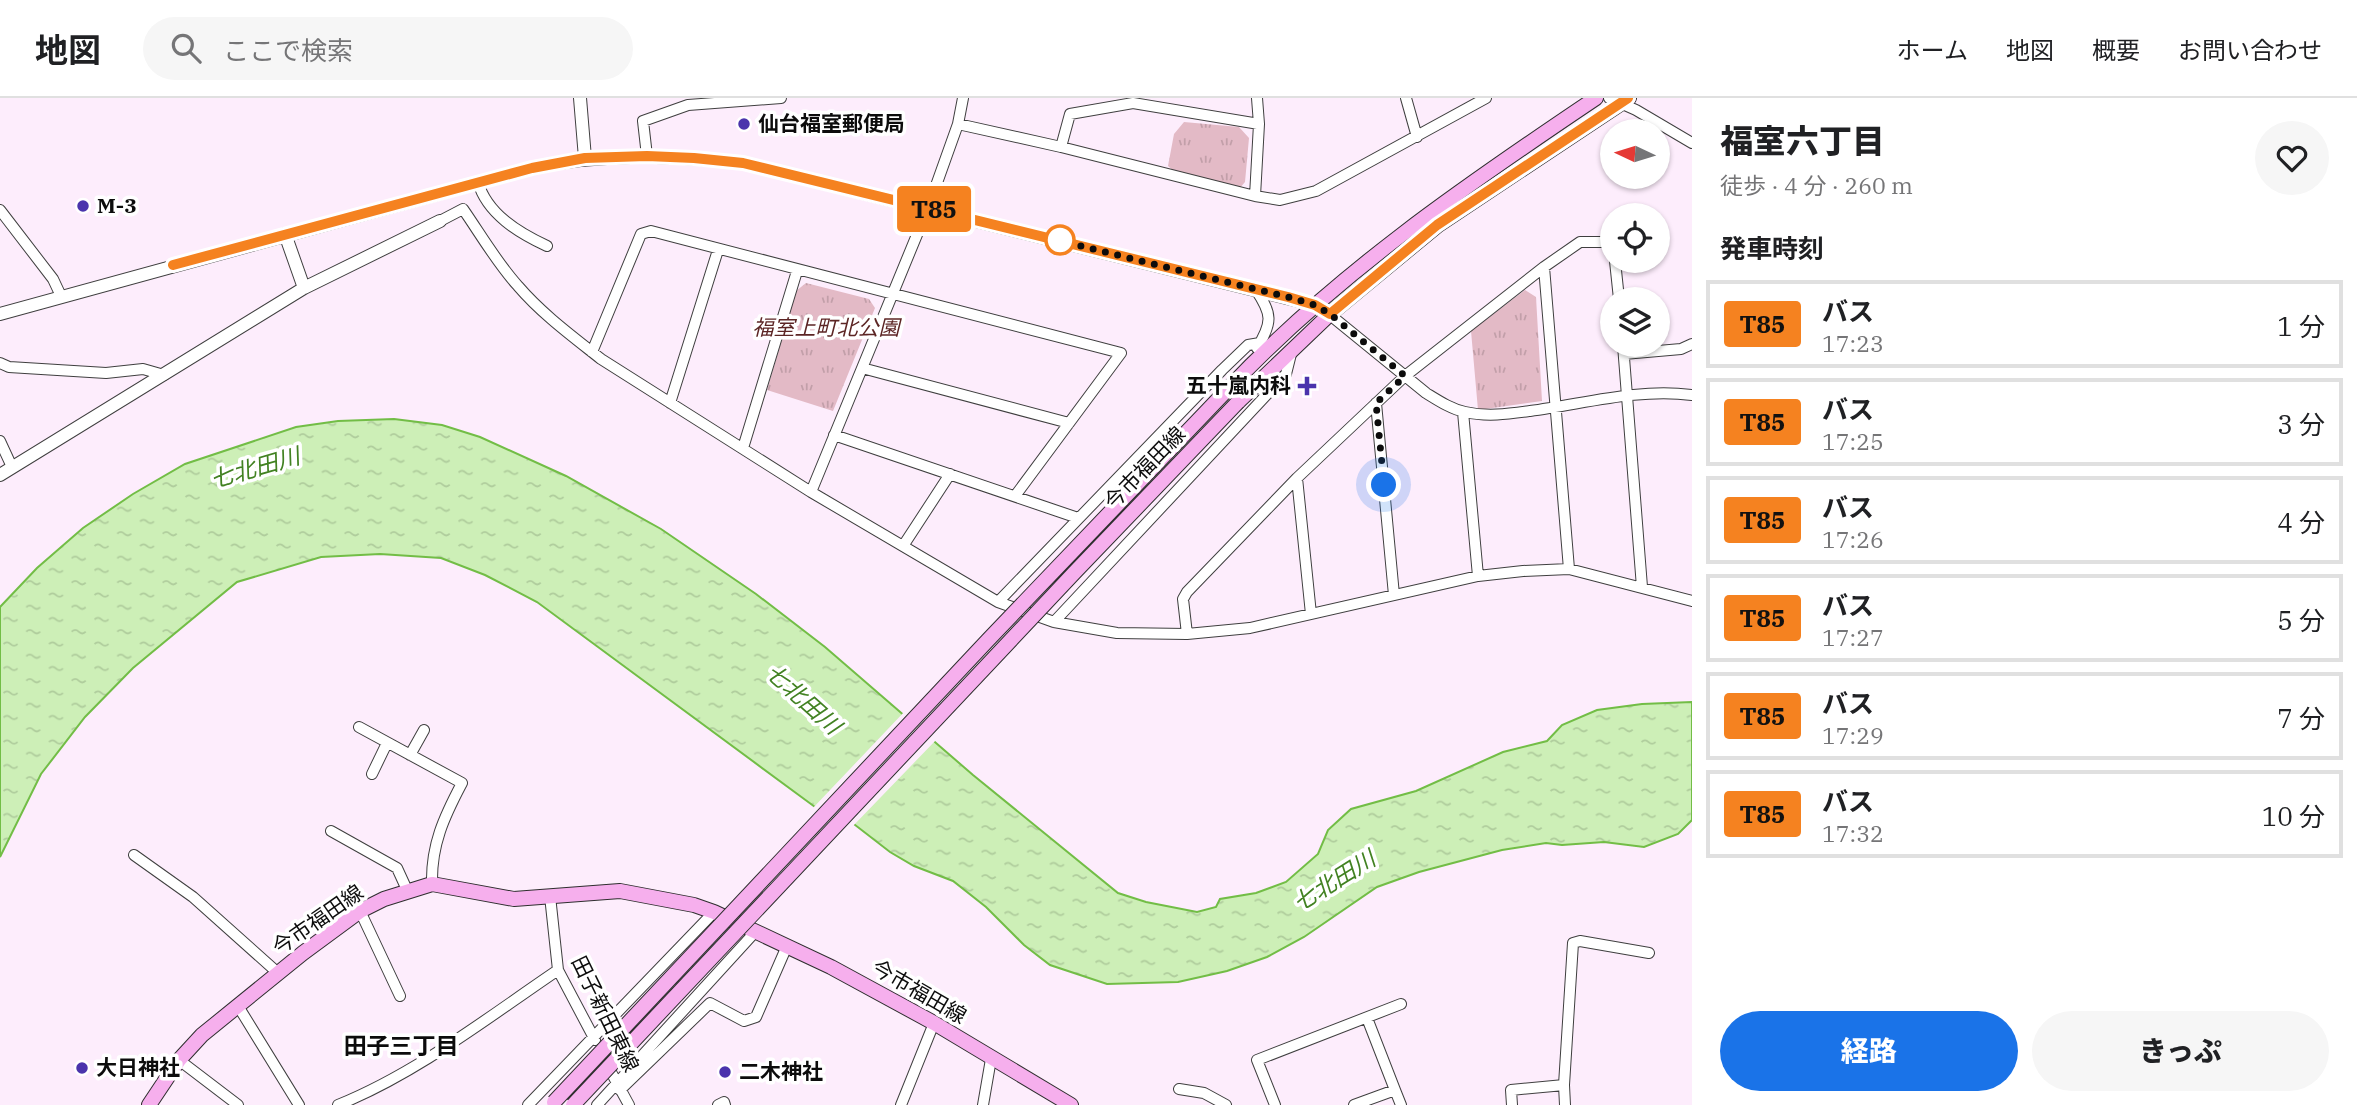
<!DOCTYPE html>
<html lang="ja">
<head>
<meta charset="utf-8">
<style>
  :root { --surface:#fff; --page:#f6f6f6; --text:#202124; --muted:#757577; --line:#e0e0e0; --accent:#1a73e8 }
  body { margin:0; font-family:"IBM Plex Serif","Noto Sans JP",serif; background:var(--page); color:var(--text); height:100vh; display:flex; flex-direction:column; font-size:26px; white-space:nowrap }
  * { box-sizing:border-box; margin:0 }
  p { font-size:23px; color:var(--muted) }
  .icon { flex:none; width:38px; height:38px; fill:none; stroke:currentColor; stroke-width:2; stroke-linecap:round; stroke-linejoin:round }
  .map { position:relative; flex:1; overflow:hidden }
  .drawer { display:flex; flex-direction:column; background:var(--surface); width:665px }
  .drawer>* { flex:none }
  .badge { padding:0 14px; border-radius:5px; font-size:24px; line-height:46px }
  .needle { width:46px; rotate:274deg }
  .tools { position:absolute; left:1600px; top:21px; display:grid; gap:14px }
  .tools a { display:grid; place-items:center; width:70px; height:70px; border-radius:50%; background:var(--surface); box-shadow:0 2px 5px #0004; font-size:35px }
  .you { position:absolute; width:35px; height:35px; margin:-18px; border:5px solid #fff; border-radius:50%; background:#1a73e8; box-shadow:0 0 0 10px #1a73e833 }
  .map>.badge { position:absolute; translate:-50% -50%; box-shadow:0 0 0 4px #fff }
  h2 { padding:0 28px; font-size:26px; line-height:63px }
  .round { display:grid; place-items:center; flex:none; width:74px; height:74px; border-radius:37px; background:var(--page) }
  .head { display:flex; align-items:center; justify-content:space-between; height:119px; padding:0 28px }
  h1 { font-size:33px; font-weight:800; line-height:52px }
  .primary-button { display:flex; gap:14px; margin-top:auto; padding:14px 28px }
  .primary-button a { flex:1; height:80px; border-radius:42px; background:var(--accent); color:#fff; font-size:28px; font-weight:800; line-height:80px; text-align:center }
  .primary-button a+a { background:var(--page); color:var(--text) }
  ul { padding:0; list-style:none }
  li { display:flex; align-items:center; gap:21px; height:88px; margin:0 14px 10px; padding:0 14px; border:4px solid var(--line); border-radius:0px }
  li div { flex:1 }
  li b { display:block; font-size:26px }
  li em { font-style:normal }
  li .badge { min-width:77px; font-weight:700; text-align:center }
  header { display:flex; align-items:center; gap:42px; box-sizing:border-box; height:98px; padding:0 35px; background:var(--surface); border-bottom:2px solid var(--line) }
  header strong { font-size:33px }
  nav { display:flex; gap:38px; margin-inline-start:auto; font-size:24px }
  .search { width:490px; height:63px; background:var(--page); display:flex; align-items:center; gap:18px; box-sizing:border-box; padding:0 24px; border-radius:38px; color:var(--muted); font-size:26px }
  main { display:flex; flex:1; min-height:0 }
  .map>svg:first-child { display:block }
</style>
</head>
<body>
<header>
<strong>地図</strong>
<div class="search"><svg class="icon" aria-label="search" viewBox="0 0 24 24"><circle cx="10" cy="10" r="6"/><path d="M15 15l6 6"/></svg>ここで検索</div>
<nav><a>ホーム</a><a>地図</a><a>概要</a><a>お問い合わせ</a></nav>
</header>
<main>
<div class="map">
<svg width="1692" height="1007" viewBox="0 0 1692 1007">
  <defs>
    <pattern id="park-tufts" width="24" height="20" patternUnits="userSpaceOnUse" patternTransform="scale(1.75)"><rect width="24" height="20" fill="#e3bac6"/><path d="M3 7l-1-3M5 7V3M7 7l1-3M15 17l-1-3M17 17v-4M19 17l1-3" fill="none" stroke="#c29fa9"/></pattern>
    <pattern id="water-ripples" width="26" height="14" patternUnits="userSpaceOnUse" patternTransform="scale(1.75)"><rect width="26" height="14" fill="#cdefb7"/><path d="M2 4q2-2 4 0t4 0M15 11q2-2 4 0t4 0" fill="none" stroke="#afcc9c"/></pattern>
  </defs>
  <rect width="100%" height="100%" fill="#fdedfc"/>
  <path fill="url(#park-tufts)" d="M 1184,24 L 1239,29 L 1249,40 L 1245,84 L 1239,91 L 1176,75 L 1168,68 L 1174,36 Z
    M 806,185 L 869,201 L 875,210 L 833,313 L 767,292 L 796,193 Z
    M 1525,192 L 1536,199 L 1542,303 L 1478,312 L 1471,233 Z"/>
  <path fill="url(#water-ripples)" stroke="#72bd46" stroke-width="2" d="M 394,321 L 442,327 L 480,339 L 566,378 L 661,431 L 756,496 L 825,549 L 973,677 L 1118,795 L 1146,804 L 1197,814 L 1216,809 L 1220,801 L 1256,795 L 1286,784 L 1318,756 L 1328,732 L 1351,711 L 1416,693 L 1503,654 L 1547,643 L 1562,627 L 1597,612 L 1642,606 L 1692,604 L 1692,722 L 1678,736 L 1644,749 L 1604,744 L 1562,747 L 1546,745 L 1502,752 L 1419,774 L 1377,789 L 1304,839 L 1267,859 L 1227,873 L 1178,884 L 1107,886 L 1050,867 L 1024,847 L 986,809 L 953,783 L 914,768 L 890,754 L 828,706 L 815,709 L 537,504 L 485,477 L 441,460 L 380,456 L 321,459 L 237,484 L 133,570 L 85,619 L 41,676 L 0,759 L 0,509 L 37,470 L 83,430 L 133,396 L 185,366 L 296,329 L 338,323 Z"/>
  <path fill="#fdedfc" d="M 905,613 L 937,641 L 852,729 L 827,710 L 812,711 Z"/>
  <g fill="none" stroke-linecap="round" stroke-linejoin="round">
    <g stroke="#3f3f3f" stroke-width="12">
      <path id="minor" d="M 1406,0 L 1417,39
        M 1609,0 L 1636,12 L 1692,45
        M 958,26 L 1061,49 L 1255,98 L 1280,102 L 1316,93 L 1486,0
        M 1061,49 L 1070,16 L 1133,5 L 1259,26
        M 647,58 L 643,23 L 688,7 L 781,0
        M 478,84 C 487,116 519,135 547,148
        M 1255,98 L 1259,26 L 1257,0
        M 0,112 L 53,181 L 61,198
        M 440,123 L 463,111 C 481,137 497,165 518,188 C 542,216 572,238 601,261 L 811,394 L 998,504 L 1054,524 L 1117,535 L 1187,536 L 1250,530 L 1478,478 L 1523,473 L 1569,471 L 1692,503
        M 1615,163 L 1619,201
        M 1544,169 L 1569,471
        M 1256,192 C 1272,216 1273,224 1257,250
        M 1324,212 L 1426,295 C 1439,303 1451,311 1465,314 C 1487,319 1508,316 1530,313 C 1584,306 1637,290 1692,297
        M 1623,247 L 1642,489
        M 592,254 L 641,136 L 651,133 L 1121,255 L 1015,398
        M 1624,256 L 1681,251 L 1692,246
        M 0,265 L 9,269 L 106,275 L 143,271 L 164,277
        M 862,270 L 1069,325
        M 670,305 L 718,152
        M 1376,305 L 1394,497
        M 1463,314 L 1478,478
        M 834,337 L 1078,420
        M 0,343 L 12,369
        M 743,350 L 797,173
        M 1297,380 L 1311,516
        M 811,394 L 928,110 L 958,26 L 963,0
        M 903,448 L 950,376
        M 998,504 L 1222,272 L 1248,247 L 1260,245
        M 1054,524 L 1286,276 L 1292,252
        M 1187,536 L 1183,501 L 1187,494 L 1297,380 L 1405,278 L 1544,169 L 1580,144 L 1606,144 L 1612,151
        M 359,629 L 462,685 C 444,719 431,747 432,786
        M 410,657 L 424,632
        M 372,676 L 387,645
        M 331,733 L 397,770 L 408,794
        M 134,757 L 193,799 L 278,875
        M 550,798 L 558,872 L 595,942
        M 360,813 L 400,898
        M 238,908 L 299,1007
        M 179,962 L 238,1007
        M 605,963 L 629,1007
        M 1179,991 L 1204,995 L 1226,1007
        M 620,992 L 710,905 L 744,923 L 756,919 L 787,848
        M 1395,992 L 1401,1007
        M 338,1007 C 417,975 487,920 558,872
        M 528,1007 L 714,814
        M 597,1007 L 756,833
        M 718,1007 L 724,1004 L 725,1007
        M 901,1007 L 934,925
        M 983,1007 L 991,961
        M 1275,1007 L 1257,962 L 1401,906
        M 1354,1007 L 1395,992 L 1367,920
        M 1512,1007 L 1511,992 L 1564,987
        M 1565,1007 L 1564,987 L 1573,845 L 1580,843 L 1649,855"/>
    </g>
    <g stroke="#3f3f3f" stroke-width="14">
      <path id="tertiary" d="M 580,0 L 585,60
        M 285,136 L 304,190
        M 0,216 L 532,70 C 603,55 672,57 743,65 L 1315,207
        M 0,377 L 304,190 L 440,123"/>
    </g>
    <g stroke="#2e2e2e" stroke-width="16">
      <path id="secondary" d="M 1226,293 C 1335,177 1465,88 1596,0
        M 1238,304 L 1330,216 L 1438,127 L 1629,0
        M 149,1007 L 179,962 L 202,937 L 303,855 L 360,813 L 384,801 L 432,786 L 514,801 L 620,793 L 694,807 L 714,814 L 831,869 L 934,925 L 1071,1007"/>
    </g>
    <use href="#minor" stroke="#fff" stroke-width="10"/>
    <use href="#tertiary" stroke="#fff" stroke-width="12"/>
    <use href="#secondary" stroke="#f6afed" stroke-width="14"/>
    <g stroke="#2e2e2e" stroke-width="16" stroke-linecap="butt">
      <path id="secondary-bridge" d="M 554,1004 L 988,542 L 1226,293
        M 573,1007 L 1074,475 L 1238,304"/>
    </g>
    <use href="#secondary-bridge" stroke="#f6afed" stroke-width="14"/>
  </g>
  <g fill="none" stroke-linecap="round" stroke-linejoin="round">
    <g stroke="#fff" stroke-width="16">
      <path id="line" d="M 173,167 L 532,70 L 585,60 L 647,58 L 694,60 L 743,65 L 1288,199 L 1315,207 L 1330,216 L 1437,127 L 1628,0"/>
    </g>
    <use href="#line" stroke="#f58220" stroke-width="10"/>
    <path stroke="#0c0c0c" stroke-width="7" stroke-dasharray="0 12.6" d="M 1060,142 L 1052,141 L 1288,199 L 1315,207 L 1330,216 L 1405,278 L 1376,305 L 1384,387"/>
  </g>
  <g fill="#4a34ac" stroke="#fff" stroke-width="2.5">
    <circle cx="744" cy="26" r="7"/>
    <circle cx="83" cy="108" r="7"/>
    <path d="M1303.5 277.5h7v7h7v7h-7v7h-7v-7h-7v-7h7z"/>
    <circle cx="82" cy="970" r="7"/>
    <circle cx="725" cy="974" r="7"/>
  </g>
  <circle fill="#fff" stroke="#f58220" stroke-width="3.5" cx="1060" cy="142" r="14"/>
  <g text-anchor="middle" stroke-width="7" stroke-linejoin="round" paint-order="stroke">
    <g font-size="21" font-weight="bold" fill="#0c0c0c" stroke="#fff" text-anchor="start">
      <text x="758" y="33">仙台福室郵便局</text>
      <text x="97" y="115">M-3</text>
      <text x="1291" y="295" text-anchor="end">五十嵐内科</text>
      <text x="96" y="977">大日神社</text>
      <text x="739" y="981">二木神社</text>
    </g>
    <g font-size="21" font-style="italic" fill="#5c2524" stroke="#fff">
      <text x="826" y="237">福室上町北公園</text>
    </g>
    <g font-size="21" fill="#0c0c0c" stroke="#fff">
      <text transform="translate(1145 370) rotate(-46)" y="7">今市福田線</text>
      <text transform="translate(318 822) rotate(-35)" y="7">今市福田線</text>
      <text transform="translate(919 894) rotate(30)" y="7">今市福田線</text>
      <text transform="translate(605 916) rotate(64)" y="7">田子新田東線</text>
    </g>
    <g font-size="23" font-style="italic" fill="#428222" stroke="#fff">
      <text transform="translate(255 370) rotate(-16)" y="8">七北田川</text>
      <text transform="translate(803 601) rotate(42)" y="8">七北田川</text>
      <text transform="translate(1334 783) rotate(-32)" y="8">七北田川</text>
    </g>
    <g font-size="23" font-weight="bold" fill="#0c0c0c" stroke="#fff">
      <text x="401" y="956">田子三丁目</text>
    </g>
  </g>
</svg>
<div class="tools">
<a><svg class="needle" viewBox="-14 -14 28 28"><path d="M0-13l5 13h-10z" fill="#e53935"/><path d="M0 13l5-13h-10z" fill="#757577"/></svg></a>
<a><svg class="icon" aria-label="locate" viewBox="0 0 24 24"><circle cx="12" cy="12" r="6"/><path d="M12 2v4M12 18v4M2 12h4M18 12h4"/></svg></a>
<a><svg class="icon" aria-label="layers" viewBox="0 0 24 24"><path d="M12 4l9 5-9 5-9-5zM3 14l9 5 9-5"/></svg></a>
</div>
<div class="you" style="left:1384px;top:387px"></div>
<b class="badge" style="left:934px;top:111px;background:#f58220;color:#111">T85</b>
</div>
<section class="drawer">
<div class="head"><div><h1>福室六丁目</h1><p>徒歩 · 4 分 · 260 m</p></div><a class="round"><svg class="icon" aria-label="heart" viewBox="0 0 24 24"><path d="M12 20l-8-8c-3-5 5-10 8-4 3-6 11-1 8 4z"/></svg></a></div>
<h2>発車時刻</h2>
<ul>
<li><span class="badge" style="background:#f58220;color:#111">T85</span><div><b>バス</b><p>17:23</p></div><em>1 分</em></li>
<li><span class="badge" style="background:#f58220;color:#111">T85</span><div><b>バス</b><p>17:25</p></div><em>3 分</em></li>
<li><span class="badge" style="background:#f58220;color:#111">T85</span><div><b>バス</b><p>17:26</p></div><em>4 分</em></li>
<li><span class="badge" style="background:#f58220;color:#111">T85</span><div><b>バス</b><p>17:27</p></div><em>5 分</em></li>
<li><span class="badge" style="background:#f58220;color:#111">T85</span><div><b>バス</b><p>17:29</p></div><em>7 分</em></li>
<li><span class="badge" style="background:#f58220;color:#111">T85</span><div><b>バス</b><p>17:32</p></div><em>10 分</em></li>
</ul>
<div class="primary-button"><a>経路</a><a>きっぷ</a></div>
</section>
</main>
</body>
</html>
